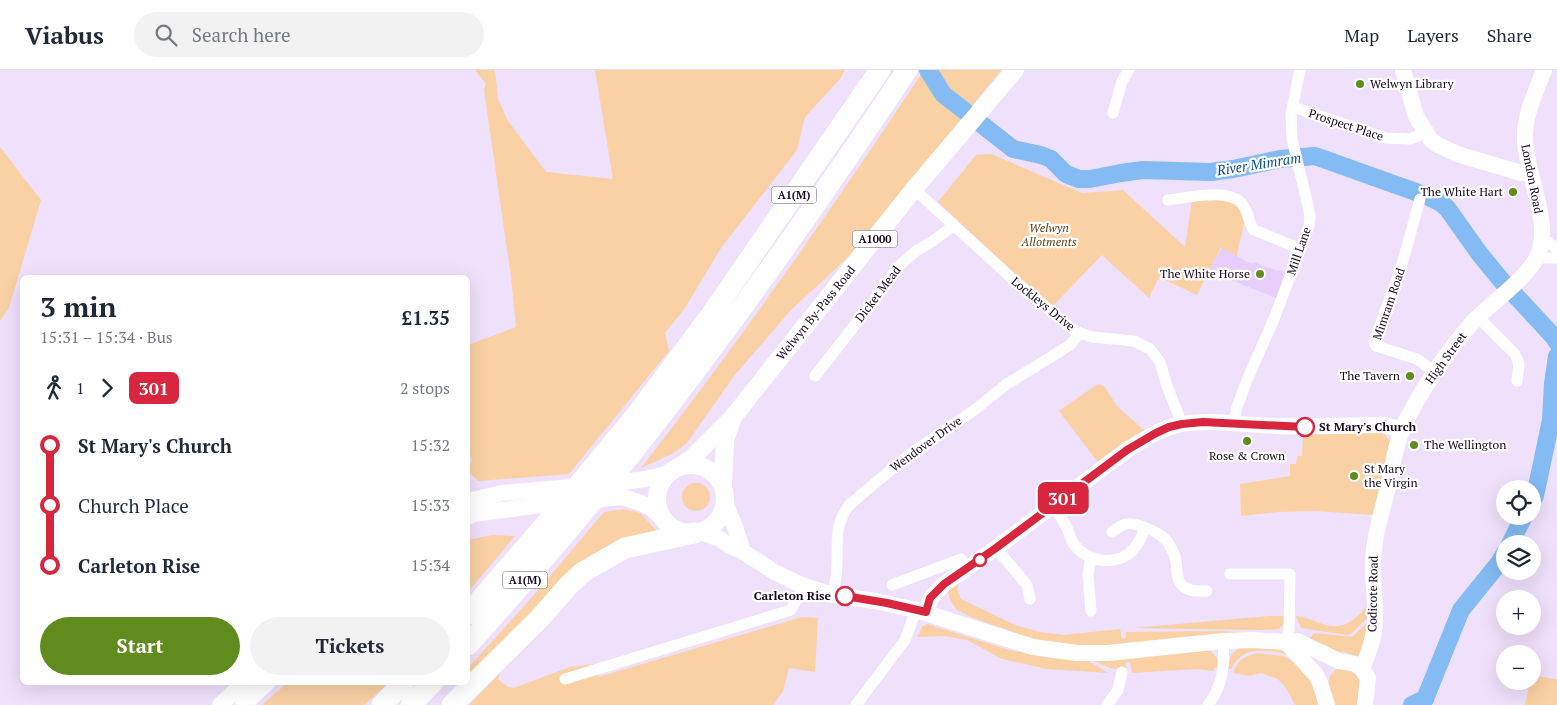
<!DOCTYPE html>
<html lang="en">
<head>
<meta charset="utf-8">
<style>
  :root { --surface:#fff; --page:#f2f2f3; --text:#1f2937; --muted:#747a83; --line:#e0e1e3; --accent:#5f8c1d }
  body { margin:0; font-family:"PT Serif",serif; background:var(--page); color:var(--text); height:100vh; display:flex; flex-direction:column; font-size:19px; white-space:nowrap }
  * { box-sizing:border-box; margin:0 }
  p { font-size:16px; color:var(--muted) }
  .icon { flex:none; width:28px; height:28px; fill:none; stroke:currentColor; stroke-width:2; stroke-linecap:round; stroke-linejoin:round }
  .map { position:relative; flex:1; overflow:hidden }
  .details { position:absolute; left:20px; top:205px; width:450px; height:410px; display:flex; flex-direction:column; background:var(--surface); border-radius:8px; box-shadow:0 5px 20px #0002 }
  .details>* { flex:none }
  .badge { padding:0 10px; border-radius:8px; font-size:18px; line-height:32px }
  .controls { position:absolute; left:1496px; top:410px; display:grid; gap:10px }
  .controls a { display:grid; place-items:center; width:45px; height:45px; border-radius:50%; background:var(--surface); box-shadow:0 5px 20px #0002; font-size:25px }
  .map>.badge { position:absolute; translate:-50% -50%; box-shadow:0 0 0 2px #fff }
  .legs { display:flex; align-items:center; gap:8px; height:55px; padding:0 20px; font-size:16px }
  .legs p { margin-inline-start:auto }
  .head { display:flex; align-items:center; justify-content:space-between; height:85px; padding:0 20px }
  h1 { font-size:28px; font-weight:700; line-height:38px }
  .cta { display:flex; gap:10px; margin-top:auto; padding:10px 20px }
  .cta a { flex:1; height:58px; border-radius:30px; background:var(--accent); color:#fff; font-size:20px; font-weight:700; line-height:58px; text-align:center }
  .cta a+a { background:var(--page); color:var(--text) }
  ul { padding:0 20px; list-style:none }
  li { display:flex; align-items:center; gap:18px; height:60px; font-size:19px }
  li i { display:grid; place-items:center; width:8px; height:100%; margin:0 6px; background:currentColor }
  li i::after { content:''; width:12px; height:12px; margin:-6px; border:4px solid; border-radius:50%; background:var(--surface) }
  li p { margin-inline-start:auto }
  li:first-child i { background:linear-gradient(#0000 50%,currentColor 0) }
  li:last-child i { background:linear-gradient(currentColor 50%,#0000 0) }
  header { display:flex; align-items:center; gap:30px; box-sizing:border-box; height:70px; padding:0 25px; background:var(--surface); border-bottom:1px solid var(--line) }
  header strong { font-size:24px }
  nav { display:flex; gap:28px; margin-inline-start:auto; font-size:18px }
  .search { width:350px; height:45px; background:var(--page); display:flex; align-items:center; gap:12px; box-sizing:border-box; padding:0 18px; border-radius:28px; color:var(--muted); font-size:19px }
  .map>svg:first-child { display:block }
</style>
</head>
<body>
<header>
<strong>Viabus</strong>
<div class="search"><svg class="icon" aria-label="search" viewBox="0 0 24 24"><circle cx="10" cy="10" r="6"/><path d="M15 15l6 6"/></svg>Search here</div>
<nav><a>Map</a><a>Layers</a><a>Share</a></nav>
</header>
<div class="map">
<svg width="1557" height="635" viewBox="0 0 1557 635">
  <rect width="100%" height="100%" fill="#efe0fb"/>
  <path fill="#e8cffb" d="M 1222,177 L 1246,191 L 1253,194 L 1254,192 L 1278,201 L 1279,200 L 1286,202 L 1276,228 L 1216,204 L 1208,202 Z"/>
  <path fill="#f9d1a4" d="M 475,0 L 495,0 L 498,29 L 508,51 L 546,102 L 613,109 L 595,0 L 845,0 L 840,9 L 805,47 L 797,80 L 721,178 L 685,238 L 665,263 L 669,281 L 569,404 L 478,411 L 468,401 L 472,389 L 468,383 L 468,275 L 516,257 L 511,207 L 484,20 L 486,14 Z
    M 924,0 L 1001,0 L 857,179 L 791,240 L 734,306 L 687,373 L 672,384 L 641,398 C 741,270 834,136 924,0 Z
    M 0,77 L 41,130 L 9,238 L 0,251 Z
    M 991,84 L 1082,123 L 1123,120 L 1185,177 L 1192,130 L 1216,127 L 1238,133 C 1240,137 1242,141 1243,145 C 1246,158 1238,172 1237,186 L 1221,177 L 1197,225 L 1159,207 L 1149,228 L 1102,185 L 1051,238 L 938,132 L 976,85 Z
    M 1098,314 L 1104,316 L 1117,336 L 1145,361 L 1100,395 L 1059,341 Z
    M 1377,361 L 1384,364 L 1390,371 L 1374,445 L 1315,441 L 1279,442 L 1241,446 L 1240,414 L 1290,406 L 1290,394 L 1296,394 L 1297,386 L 1302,386 L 1303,363 Z
    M682 427a14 14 0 1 1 28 0a14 14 0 1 1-28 0Z
    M 624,439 L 640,443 L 660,464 L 623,474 L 468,612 L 468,598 L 534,525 L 604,442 Z
    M 492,465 L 515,466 L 468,522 L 468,470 Z
    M 959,513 L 957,519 L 961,529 L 1015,555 L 1040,562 L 1064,565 L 1120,559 L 1122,569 L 1126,568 L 1126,562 L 1219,561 L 1254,563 L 1090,577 L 1032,569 L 971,547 L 957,540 L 950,530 L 948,522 L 953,515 Z
    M 1366,537 L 1370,537 L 1369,546 L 1351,564 L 1347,565 L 1301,558 L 1296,546 C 1307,547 1315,552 1326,555 C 1343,560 1356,550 1366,537 Z
    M 1269,546 L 1287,546 L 1284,553 L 1279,559 L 1261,560 L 1133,558 Z
    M 802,547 L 818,548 L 815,602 L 789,598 L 783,621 L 773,635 L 469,635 L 500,603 L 498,609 L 508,617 L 514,618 L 570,597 L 593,594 L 598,607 Z
    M 1370,550 L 1362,588 L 1344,582 L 1331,581 L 1308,571 L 1314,563 L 1352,567 Z
    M 927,554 L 1009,580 L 1051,588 L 1087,590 L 1108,603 L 1047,599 L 1002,589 L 967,570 L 944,566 L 917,567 L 922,557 Z
    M 1241,576 L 1275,577 L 1293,586 C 1270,580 1244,573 1231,599 L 1228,599 L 1231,585 Z
    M 1209,580 C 1216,585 1218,589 1218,598 L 1214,598 L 1214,601 L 1197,599 L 1132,603 L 1130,592 L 1125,592 L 1127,600 L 1110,598 L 1088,588 Z
    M 1258,583 L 1283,586 L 1305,597 L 1321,635 L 1295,635 L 1286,618 L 1278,609 L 1261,603 L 1250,606 L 1233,603 C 1237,590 1245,586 1258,583 Z
    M 1339,598 C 1362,598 1362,617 1358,635 L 1332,635 C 1330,622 1323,605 1339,598 Z
    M 1533,606 L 1557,609 L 1557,635 L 1525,635 L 1530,611 L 1532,611 Z
    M 287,613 L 389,613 L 364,635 L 262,635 Z"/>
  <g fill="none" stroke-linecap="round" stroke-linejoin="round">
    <path stroke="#84bbf3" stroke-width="18" d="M 928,0 L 943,24 L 1013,79 L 1041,85 L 1051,89 L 1066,104 L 1079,109 L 1090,109 L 1121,103 L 1143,100 L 1211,102 L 1233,99 L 1280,89 L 1315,86 L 1427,126 L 1441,133 L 1447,138 L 1479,183 L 1501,210 L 1554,267 L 1557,272
      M 1532,430 L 1535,426 L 1551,350 L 1553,314 L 1557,286
      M 1510,474 L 1524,446
      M 1412,635 L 1425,629 L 1461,540 L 1499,493 L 1505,483"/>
    <path stroke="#fff" stroke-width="11" d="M 1293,37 L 1386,68 L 1410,69 L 1426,63
      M 1113,43 L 1122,11 L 1129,0
      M 914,119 L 1016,212 L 1071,258 L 1080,263 L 1092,267 L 1134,271 L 1150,279 L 1160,292 L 1167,316 L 1182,354
      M 1420,129 L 1401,198 L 1374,272 L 1376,276 L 1417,289 L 1435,302
      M 1168,130 C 1188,128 1230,117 1243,135 C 1249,143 1248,153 1254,160 L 1301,179
      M 1542,167 L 1557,179
      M 1537,188 L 1557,188
      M 1478,247 L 1515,284 L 1519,294 L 1517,311
      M 815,306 L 877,227 L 899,196 L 916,181 L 933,171 L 954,155
      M 1234,353 L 1237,337 L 1247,310 L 1274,249 L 1309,156 L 1310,146 L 1308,136 L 1292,69 L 1291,44 L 1300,0
      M 1053,436 C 1058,443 1062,448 1066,456 C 1069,461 1070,468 1073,473 C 1087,493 1118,497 1134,479 C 1139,473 1142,465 1146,458
      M 1112,462 C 1116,459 1121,455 1126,454 C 1136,452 1155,461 1163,467 C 1168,472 1173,481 1175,487 C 1178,496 1175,507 1181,514 C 1187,522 1198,521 1207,521
      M 996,478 L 1027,515 L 1030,529
      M 1091,487 L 1088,504 L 1091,541
      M 1230,504 L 1290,504 L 1289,560 L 1286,572
      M 892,515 L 961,489
      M 833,525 C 835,514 837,504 837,493 C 838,468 834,457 849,435 L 910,384 L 973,341 L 1007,314 L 1070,275 L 1080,263
      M 565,609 L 791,540 L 804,516
      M 856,635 L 905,570 L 916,540
      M 1107,635 L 1118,620 L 1122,602
      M 1208,635 C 1223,616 1225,594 1223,571"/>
    <path stroke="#fff" stroke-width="16" d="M 1403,0 L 1416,46 L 1431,70 L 1438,75 L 1457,84 L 1521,103 L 1531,103
      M 468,431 L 502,423 L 617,413 L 645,409 L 667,404
      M 725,431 C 730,447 739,463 742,481
      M 468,447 L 473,444 L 542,435 L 622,427 L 641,433 L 652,439 L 664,450
      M 700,462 L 720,469 L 730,476 L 742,481 L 776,503 L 804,516 L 833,525 L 875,531 L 916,540 L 1033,577 L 1077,583 L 1108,583 L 1223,571 L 1252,570 L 1286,572 L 1297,571 L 1339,591 L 1355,594 L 1362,599 L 1368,608 L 1365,635
      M 926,542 L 931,528 L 944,514 L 996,478 L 1127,380 C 1144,369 1162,358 1182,354 C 1212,349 1244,355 1274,356 C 1308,357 1343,356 1377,355 L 1384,355 L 1402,360
      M 1286,572 L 1316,605 L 1320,613 L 1327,635
      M 1362,599 C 1369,582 1375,566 1375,548 C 1376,529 1372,510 1373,491 C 1374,468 1381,444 1387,421 C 1393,395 1396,368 1409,345 C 1426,313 1447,282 1471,254 C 1489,234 1533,205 1540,180 C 1549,146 1526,104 1525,69 C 1524,45 1536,22 1544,0
      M 220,635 L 245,612
      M 243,635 L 268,612"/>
    <path stroke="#fff" stroke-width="18" d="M657 429a34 34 0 1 1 68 0a34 34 0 1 1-68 0Z
      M 679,397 L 693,387 L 733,347 L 914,119 L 1015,0
      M 723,414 L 725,371 L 732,349"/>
    <path stroke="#fff" stroke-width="21" d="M 468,544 L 553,446 L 634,348 L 711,245 L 880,0
      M 468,575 C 537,498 604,420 667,338 C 751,229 830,115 907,0
      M 382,635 L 404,612
      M 411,635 L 433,612
      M 452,635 L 540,548 L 569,515 L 583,502 L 625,478 L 694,463"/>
  </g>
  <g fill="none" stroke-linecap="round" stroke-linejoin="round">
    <g stroke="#fff" stroke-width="11">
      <path id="line-1" d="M 845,526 L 887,533 L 926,542 L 930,528 L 944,514 L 996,478 L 1127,380 L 1156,363 L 1169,357 L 1182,354 L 1203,352 L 1305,357"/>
    </g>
    <use href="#line-1" stroke="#d7263d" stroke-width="8"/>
  </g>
  <g fill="#5f8c1d" stroke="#fff" stroke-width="2">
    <circle cx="1360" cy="14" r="5"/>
    <circle cx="1513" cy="122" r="5"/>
    <circle cx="1260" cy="204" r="5"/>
    <circle cx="1410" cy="306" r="5"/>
    <circle cx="1247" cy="371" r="5"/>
    <circle cx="1414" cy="375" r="5"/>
    <circle cx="1354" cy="406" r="5"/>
  </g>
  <g fill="#fff" stroke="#d7263d" stroke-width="2.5">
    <circle cx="1305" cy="357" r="9"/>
    <circle cx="980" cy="490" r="6"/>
    <circle cx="845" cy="526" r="9"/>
  </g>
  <g text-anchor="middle" stroke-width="4.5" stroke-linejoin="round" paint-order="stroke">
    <g fill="#fff" stroke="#5a5161" stroke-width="1">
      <rect x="771.5" y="116.5" width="45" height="17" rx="4"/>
      <rect x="852.5" y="160.5" width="45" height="17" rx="4"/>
      <rect x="502.5" y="501.5" width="45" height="17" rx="4"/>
    </g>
    <g font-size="11" font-weight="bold" fill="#14061d">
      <text x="794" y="129">A1(M)</text>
      <text x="875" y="173">A1000</text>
      <text x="525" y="514">A1(M)</text>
    </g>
    <g font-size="12" fill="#14061d" stroke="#fff" text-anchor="start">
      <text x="1370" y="18">Welwyn Library</text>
      <text x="1503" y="126" text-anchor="end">The White Hart</text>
      <text x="1250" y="208" text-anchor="end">The White Horse</text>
      <text x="1400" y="310" text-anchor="end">The Tavern</text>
      <text x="1424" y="379">The Wellington</text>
      <text x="1247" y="390" text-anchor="middle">Rose &amp; Crown</text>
      <text x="1364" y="403">St Mary<tspan x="1364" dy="14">the Virgin</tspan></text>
    </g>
    <g font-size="12" fill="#14061d" stroke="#fff">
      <text transform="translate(1346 55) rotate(18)" y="4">Prospect Place</text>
      <text transform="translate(1532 109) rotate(79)" y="4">London Road</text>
      <text transform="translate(1299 181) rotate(-71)" y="4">Mill Lane</text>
      <text transform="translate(878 224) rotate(-53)" y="4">Dicket Mead</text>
      <text transform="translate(1043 234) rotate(39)" y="4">Lockleys Drive</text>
      <text transform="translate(1389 234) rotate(-71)" y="4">Mimram Road</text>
      <text transform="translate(816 243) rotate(-51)" y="4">Welwyn By-Pass Road</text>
      <text transform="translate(1446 288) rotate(-54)" y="4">High Street</text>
      <text transform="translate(926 374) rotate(-36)" y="4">Wendover Drive</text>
      <text transform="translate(1373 524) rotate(-89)" y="4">Codicote Road</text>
    </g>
    <g font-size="12" font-style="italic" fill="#644111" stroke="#fff">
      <text x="1049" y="162">Welwyn<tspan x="1049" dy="14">Allotments</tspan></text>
    </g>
    <g font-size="12" font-weight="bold" fill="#14061d" stroke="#fff" text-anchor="start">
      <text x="1319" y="361">St Mary's Church</text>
      <text x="831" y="530" text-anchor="end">Carleton Rise</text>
    </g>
    <g font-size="14" font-style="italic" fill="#04508b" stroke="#fff">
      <text transform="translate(1259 94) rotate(-9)" y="5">River Mimram</text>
    </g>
  </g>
</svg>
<div class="controls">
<a><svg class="icon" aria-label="locate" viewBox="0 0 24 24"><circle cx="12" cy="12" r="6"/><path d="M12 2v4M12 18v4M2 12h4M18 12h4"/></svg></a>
<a><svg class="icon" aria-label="layers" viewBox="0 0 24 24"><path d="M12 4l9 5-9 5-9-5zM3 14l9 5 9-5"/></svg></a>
<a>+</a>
<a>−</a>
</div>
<b class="badge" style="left:1063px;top:428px;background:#d7263d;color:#fff">301</b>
<section class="details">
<div class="head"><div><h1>3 min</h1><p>15:31 – 15:34 · Bus</p></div><b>£1.35</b></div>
<div class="legs"><svg class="icon" aria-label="walk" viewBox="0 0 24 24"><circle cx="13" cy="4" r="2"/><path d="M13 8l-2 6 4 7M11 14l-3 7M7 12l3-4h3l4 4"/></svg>1<svg class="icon" aria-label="forward" viewBox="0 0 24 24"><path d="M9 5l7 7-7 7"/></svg><b class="badge" style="background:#d7263d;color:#fff">301</b><p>2 stops</p></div>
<ul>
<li><i style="color:#d7263d"></i><b>St Mary's Church</b><p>15:32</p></li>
<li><i style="color:#d7263d"></i><span>Church Place</span><p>15:33</p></li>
<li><i style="color:#d7263d"></i><b>Carleton Rise</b><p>15:34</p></li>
</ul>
<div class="cta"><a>Start</a><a>Tickets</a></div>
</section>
</div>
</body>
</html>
